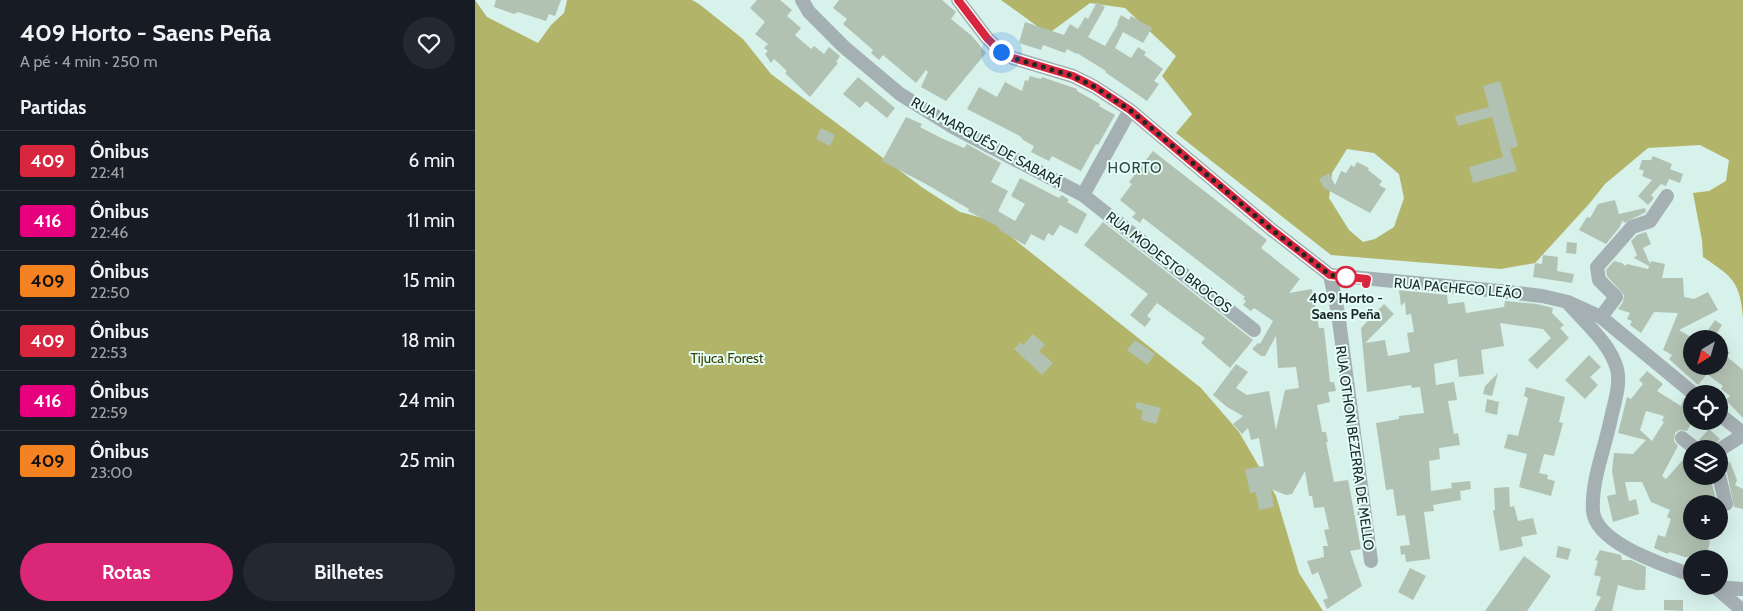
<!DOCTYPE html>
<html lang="pt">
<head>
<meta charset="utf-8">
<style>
  :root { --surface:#171b24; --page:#242831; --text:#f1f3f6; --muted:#9ea1a6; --line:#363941; --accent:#db2777 }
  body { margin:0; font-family:Cabin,sans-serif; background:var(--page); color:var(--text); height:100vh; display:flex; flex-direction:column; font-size:19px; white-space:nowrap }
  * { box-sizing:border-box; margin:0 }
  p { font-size:16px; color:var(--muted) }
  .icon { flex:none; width:28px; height:28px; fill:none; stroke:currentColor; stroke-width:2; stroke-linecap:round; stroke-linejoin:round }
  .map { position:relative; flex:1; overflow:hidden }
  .drawer { display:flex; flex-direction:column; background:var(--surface); width:475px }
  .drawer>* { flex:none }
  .badge { padding:0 10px; border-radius:4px; font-size:18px; line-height:32px }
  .needle { width:32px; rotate:217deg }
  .buttons { position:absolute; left:1208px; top:330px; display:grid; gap:10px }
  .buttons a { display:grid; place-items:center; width:45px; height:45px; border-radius:50%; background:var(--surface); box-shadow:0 5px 20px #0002; font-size:25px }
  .you { position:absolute; width:25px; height:25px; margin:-12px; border:4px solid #fff; border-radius:50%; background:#1a73e8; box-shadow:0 0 0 8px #1a73e833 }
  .map>.badge { position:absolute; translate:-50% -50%; box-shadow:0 0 0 2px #fff }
  h2 { padding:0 20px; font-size:19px; line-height:45px }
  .round { display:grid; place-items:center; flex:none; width:52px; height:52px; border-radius:26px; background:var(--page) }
  .overview { display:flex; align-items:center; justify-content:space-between; height:85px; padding:0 20px }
  h1 { font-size:24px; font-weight:700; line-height:38px }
  .primary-button { display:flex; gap:10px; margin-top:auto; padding:10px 20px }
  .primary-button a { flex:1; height:58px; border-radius:30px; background:var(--accent); color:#fff; font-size:20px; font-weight:700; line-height:58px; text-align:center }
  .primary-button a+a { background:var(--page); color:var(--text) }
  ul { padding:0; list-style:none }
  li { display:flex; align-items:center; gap:15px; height:60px; padding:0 20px; border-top:1px solid var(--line) }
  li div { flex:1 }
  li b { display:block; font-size:19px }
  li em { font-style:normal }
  li .badge { min-width:55px; font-weight:700; text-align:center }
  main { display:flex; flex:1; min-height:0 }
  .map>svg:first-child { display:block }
</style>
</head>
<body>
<main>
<section class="drawer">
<div class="overview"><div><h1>409 Horto - Saens Peña</h1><p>A pé · 4 min · 250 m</p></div><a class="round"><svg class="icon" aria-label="heart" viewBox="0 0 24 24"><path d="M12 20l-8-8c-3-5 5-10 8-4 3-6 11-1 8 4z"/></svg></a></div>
<h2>Partidas</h2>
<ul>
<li><span class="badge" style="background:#d7263d;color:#fff">409</span><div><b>Ônibus</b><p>22:41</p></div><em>6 min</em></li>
<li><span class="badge" style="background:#e6007e;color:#fff">416</span><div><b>Ônibus</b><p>22:46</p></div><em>11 min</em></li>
<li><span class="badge" style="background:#f58220;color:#111">409</span><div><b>Ônibus</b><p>22:50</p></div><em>15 min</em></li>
<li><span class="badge" style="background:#d7263d;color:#fff">409</span><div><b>Ônibus</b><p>22:53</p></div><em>18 min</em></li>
<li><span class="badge" style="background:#e6007e;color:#fff">416</span><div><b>Ônibus</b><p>22:59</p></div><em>24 min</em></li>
<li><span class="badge" style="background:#f58220;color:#111">409</span><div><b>Ônibus</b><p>23:00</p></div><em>25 min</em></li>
</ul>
<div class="primary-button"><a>Rotas</a><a>Bilhetes</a></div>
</section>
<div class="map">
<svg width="1268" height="611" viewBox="0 0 1268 611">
  <rect width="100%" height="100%" fill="#d7f1eb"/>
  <path fill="#b1b469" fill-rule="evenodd" d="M 0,0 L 12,17 L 63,43 L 76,25 L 89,13 L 92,0 L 217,0 L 224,4 L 268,39 L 296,74 L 448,188 L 485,212 L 515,220 L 726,388 L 764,432 L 801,496 L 824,573 L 848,611 L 0,611 Z
    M 526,0 L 1268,0 L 1268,318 C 1265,282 1258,277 1228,257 L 1227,240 L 1218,193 L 1234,191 L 1251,181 L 1254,160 L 1225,145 L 1173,148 L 1130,184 L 1114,204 L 1060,263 L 1026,269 L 856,255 L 701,133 L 717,114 L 687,76 L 701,56 L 650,8 L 615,3 L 573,34 ZM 872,149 L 899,153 L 924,174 L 929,198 L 919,227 L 900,239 L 888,242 L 874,230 L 854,198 L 857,173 Z"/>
  <path fill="#b2c2b2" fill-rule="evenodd" d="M 21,0 L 86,0 L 80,16 L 74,14 L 71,21 L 43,12 L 39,14 L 19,7 Z
    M 282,0 L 305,0 L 317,10 L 312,16 L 326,28 L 320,35 L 336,49 L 339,46 L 349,54 L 354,47 L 365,56 L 361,62 L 363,63 L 335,97 L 310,73 L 312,71 L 299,59 L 296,63 L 290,54 L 293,51 L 289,48 L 293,44 L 280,34 L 290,22 L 275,8 Z
    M 364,0 L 467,0 L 481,12 L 476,19 L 497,36 L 511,53 L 471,101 L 446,87 L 453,72 L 451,70 L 441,83 L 408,55 L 404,60 L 396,53 L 398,50 L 368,24 L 372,19 L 358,8 Z
    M 622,2 L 630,7 L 613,37 L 630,46 L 643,24 L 642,23 L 646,15 L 654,20 L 656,16 L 677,28 L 668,43 L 648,32 L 640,48 L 656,58 L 663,47 L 671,52 L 669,55 L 688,69 L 679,81 L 684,84 L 672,101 L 630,72 L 631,71 L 602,53 L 602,54 L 592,49 L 590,53 L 568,45 L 566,50 L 544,43 L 550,22 L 589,35 L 595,24 L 603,29 L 610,17 L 613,19 Z
    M 555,76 L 566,79 L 567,77 L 602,89 L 602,91 L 625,104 L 624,106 L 640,115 L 623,145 L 621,144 L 606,171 L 577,156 L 574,161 L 556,152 L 559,146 L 548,140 L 545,136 L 492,109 L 504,87 L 522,97 L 530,82 L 547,91 L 550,80 L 553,81 Z
    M 383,77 L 420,108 L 412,118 L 391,101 L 385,108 L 368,94 Z
    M 1025,81 L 1043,146 L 1035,149 L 1042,171 L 998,183 L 994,167 L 1028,157 L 1017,117 L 983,126 L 980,116 L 1014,107 L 1008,86 Z
    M 431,117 L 447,124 L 445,127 L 466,138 L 489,148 L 492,144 L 526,163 L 516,182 L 533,191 L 523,211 L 540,221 L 550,204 L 536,196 L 545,178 L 584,198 L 587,195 L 594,200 L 592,202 L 612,214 L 602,234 L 585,225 L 578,236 L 573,233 L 569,241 L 556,234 L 550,245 L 524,230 L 525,228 L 493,211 L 494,209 L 449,183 L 407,161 Z
    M 346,128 L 360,135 L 355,146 L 341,139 Z
    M 678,151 L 792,240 L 786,248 L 825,279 L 814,293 L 837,289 L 844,328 L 849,328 L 855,382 L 859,382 L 861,391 L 853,392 L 855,402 L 842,405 L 847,432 L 851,432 L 853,442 L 851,442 L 859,482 L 873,480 L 886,549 L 875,551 L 887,586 L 852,609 L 848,600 L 853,598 L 843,572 L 837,575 L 832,561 L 849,557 L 848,546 L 853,546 L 849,530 L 854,529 L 849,507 L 839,508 L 837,496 L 834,496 L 830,471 L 817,494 L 811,495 L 796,489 L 799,507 L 784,510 L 781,492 L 775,493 L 770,469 L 789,466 L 784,438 L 776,440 L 773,428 L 767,434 L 758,424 L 768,416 L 752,407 L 738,395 L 761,364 L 773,372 L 761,388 L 772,395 L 794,391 L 801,430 L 810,390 L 824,388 L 821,367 L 803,368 L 801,336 L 790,356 L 786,356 L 777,349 L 783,343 L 785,344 L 798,321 L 779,308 L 776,311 L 768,305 L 771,301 L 768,299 L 770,297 L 668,218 L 665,223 L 657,217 L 661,213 L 645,200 L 657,184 L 654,182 Z
    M 1178,156 L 1197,164 L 1195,169 L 1208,174 L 1205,183 L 1194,179 L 1191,186 L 1186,184 L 1176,195 L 1179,198 L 1173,205 L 1163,196 L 1177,180 L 1167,176 L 1169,171 L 1164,169 L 1167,160 L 1176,160 Z
    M 882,162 L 894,168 L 893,170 L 907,181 L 904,185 L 911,189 L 895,213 L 849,188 L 844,179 L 854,173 L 860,185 L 866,171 L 871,173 L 876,165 L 879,167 Z
    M 1140,200 L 1144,214 L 1170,208 L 1171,212 L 1149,223 L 1148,220 L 1144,228 L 1131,244 L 1104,230 L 1112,217 L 1115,218 L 1123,204 Z
    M 628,222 L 778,340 L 755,368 L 726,343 L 730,338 L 682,303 L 672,316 L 676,319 L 670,327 L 655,315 L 673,294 L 609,245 Z
    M 1171,232 L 1176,244 L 1168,248 L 1175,264 L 1176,261 L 1190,264 L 1187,278 L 1208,278 L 1209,297 L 1219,299 L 1233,292 L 1243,310 L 1204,330 L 1216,337 L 1216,366 L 1244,366 L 1244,342 L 1255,353 L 1251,356 L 1268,370 L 1268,418 L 1251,400 L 1255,396 L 1246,389 L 1248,386 L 1232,374 L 1223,385 L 1194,359 L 1197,355 L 1188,350 L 1203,313 L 1179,312 L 1166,333 L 1155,325 L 1157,321 L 1152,319 L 1155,313 L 1143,309 L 1148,302 L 1149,295 L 1132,276 L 1131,270 L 1139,261 L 1147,263 L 1150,266 L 1152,264 L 1173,269 L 1174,266 L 1159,258 L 1162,255 L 1156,241 L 1162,235 Z
    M 1092,242 L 1102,243 L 1101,254 L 1091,253 Z
    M 1068,255 L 1083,257 L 1082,271 L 1099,274 L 1097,283 L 1058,277 L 1060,263 L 1067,264 Z
    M 924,290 L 972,295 L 973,304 L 989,302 L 991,313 L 1029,307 L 1030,301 L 1062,304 L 1078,308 L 1077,313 L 1089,325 L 1085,328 L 1094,338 L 1062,369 L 1053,360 L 1076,338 L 1068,329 L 1025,323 L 1029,346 L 1006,350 L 1009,374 L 984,377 L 982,359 L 959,364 L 961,385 L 979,382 L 982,400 L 973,401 L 979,434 L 983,433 L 985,445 L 964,448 L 965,459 L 954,461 L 956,491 L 977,488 L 976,483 L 995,481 L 996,489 L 985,491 L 986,500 L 958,505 L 959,511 L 949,512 L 955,559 L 931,562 L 930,554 L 926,555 L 925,546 L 935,545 L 930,515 L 922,516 L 918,489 L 911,490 L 901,423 L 924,419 L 924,416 L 949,413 L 945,387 L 937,388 L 936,385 L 892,392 L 886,328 L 909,304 L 919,314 L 890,343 L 910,340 L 913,356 L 935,352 L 932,333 L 939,332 L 936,314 L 931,315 L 930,302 L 926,306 Z
    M 1240,320 L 1247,325 L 1238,339 L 1227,339 Z
    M 558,334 L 570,345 L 564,351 L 578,363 L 567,375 L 539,349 L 546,342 L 548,345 Z
    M 660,340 L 680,354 L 672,365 L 652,350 Z
    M 1114,355 L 1126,367 L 1115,377 L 1123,385 L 1110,399 L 1090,380 Z
    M 1172,371 L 1188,384 L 1182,391 L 1206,406 L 1209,398 L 1216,402 L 1216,424 L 1212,431 L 1204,430 L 1200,433 L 1199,441 L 1203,446 L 1187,476 L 1191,479 L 1213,454 L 1216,456 L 1216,476 L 1235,476 L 1242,504 L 1216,504 L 1216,531 L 1220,531 L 1220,537 L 1235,541 L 1231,559 L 1210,557 L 1194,552 L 1193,554 L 1179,548 L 1183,535 L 1190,537 L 1196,519 L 1192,517 L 1195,510 L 1176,502 L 1167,482 L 1150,482 L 1154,501 L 1161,499 L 1164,514 L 1138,522 L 1132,496 L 1141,494 L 1137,471 L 1139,453 L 1158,454 L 1171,440 L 1143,433 L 1152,397 L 1156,399 L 1168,384 L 1164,380 ZM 1171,411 L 1189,416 L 1187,421 L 1189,422 L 1177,441 L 1165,430 Z
    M 1023,373 L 1017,396 L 1008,394 L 1010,386 Z
    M 1051,387 L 1090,397 L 1084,422 L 1088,423 L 1079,456 L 1069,454 L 1064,473 L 1073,475 L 1072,479 L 1080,481 L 1076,496 L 1044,487 L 1052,454 L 1029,448 L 1033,434 L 1043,436 L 1053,398 L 1049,396 Z
    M 1012,399 L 1024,402 L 1022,415 L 1010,412 Z
    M 662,402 L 686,408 L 681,424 L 666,420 L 668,411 L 660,408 Z
    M 1234,429 L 1245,439 L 1236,449 L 1230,449 L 1224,440 Z
    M 1255,462 L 1262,480 L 1260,485 L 1268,489 L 1268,509 L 1259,507 L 1252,473 L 1250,470 L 1244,467 L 1244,466 Z
    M 1034,487 L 1035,507 L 1039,506 L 1043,521 L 1058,518 L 1062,534 L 1046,537 L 1048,546 L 1025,551 L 1018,511 L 1020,510 L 1019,488 Z
    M 1083,546 L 1096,549 L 1093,560 L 1081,557 Z
    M 1125,550 L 1146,555 L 1147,560 L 1156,560 L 1171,567 L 1170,590 L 1161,590 L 1143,585 L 1137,611 L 1119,611 L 1126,597 L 1121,595 L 1126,577 L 1119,575 L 1123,561 L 1120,560 Z
    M 1049,556 L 1076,576 L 1052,611 L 1010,611 Z
    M 935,568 L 951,576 L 938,600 L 923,592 Z
    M 1189,600 L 1208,600 L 1208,611 L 1189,610 Z"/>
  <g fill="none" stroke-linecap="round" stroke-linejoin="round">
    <path stroke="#a5b0b3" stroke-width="14" d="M 327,0 L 334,12 L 369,47 L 425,94 L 478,127 L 608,195 L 779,330
      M 483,0 L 512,38 L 526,52 L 538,58 L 598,76 L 620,87 L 655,110 L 796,229 L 855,275 L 1025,291 L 1067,296 L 1093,302 L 1126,317 L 1219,394
      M 608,195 L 655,110
      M 855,275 L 863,313 L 896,561
      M 1093,303 C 1110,323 1135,343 1142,369 C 1146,384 1139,404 1136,418 C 1130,448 1116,481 1118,511 C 1121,544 1190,565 1216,575
      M 1126,317 L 1141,297 L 1124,280 L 1122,267 L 1157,227 L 1175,221 L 1192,196
      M 1244,414 L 1268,433
      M 1207,438 L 1221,449
      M 1244,450 L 1268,435
      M 1244,476 L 1251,504
      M 1239,586 L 1268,611
      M 1241,587 L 1268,589"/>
  </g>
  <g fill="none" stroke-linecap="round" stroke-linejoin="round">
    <g stroke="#fff" stroke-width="11">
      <path id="line" d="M 483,0 L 512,38 L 526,52 L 538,58 L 598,76 L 620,87 L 655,110 L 796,229 L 855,275 L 892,279 L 891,284"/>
    </g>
    <use href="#line" stroke="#d7263d" stroke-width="8"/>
    <path stroke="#1f2826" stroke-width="5" stroke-dasharray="0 9" d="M 526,52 L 538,58 L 598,76 L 620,87 L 655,110 L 796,229 L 855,275 L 871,277"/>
  </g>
  <circle fill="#fff" stroke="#d7263d" stroke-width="2.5" cx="871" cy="277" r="10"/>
  <g text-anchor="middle" stroke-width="4" stroke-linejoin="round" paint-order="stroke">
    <g font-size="14" fill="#1f2826" stroke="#e4fef8">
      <text transform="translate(512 142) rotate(29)" y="5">RUA MARQUÊS DE SABARÁ</text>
      <text transform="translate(694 262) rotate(38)" y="5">RUA MODESTO BROCOS</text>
      <text transform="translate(983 288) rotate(5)" y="5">RUA PACHECO LEÃO</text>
      <text transform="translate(880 448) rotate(82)" y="5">RUA OTHON BEZERRA DE MELLO</text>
    </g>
    <g font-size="14" font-weight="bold" fill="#1f2826" stroke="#e4fef8">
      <text x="871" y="303">409 Horto -<tspan x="871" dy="16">Saens Peña</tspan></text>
    </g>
    <g font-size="14" fill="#3f4003" stroke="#e4fef8">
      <text x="252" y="363">Tijuca Forest</text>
    </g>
    <g font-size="15" letter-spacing="1" fill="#324743" stroke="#e4fef8">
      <text x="660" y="173">HORTO</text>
    </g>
  </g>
</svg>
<div class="buttons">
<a><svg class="needle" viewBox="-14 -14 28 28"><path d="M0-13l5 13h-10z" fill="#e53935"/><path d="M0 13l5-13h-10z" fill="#9ea1a6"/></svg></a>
<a><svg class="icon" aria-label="locate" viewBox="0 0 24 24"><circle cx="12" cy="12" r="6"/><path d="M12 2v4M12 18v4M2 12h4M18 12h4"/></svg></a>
<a><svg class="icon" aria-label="layers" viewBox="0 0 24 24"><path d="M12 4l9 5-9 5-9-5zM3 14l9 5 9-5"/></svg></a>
<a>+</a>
<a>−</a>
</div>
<div class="you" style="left:526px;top:52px"></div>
</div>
</main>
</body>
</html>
